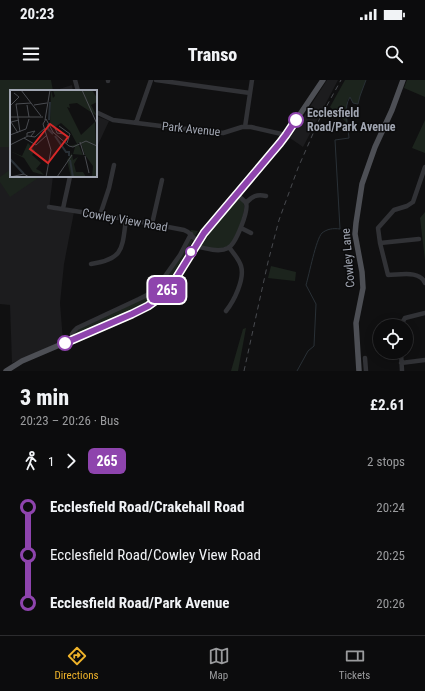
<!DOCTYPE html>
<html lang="en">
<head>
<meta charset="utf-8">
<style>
  :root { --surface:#0c0c0d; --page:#151516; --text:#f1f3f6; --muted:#9a9b9d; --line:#2c2c2e; --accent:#efb32a }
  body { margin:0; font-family:"Roboto Condensed",sans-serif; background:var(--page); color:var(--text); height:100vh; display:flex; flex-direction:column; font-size:15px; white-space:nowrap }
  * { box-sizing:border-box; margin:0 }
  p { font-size:13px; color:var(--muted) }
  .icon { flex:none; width:22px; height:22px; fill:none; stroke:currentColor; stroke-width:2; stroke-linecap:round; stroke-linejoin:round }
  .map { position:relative; height:291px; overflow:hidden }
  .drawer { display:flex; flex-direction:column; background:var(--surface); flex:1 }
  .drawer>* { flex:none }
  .badge { padding:0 8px; border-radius:6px; font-size:14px; line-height:26px }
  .buttons { position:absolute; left:373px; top:239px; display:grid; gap:8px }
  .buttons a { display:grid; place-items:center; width:40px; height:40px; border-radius:50%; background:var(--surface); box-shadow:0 2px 10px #0003,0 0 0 1px var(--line); font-size:20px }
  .map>.badge { position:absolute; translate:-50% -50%; box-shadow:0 0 0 2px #fff }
  .legs { display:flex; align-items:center; gap:6px; height:44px; padding:0 20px; font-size:13px }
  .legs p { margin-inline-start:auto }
  .headline { display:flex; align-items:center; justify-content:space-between; height:68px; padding:0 20px }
  h1 { font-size:22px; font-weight:800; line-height:30px }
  ul { padding:0 20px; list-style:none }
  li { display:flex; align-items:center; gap:14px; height:48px; font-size:15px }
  li i { display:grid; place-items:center; width:6px; height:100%; margin:0 5px; background:currentColor }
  li i::after { content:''; width:10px; height:10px; margin:-5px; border:3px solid; border-radius:50%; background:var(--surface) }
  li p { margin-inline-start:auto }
  li:first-child i { background:linear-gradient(#0000 50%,currentColor 0) }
  li:last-child i { background:linear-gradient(currentColor 50%,#0000 0) }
  .status { display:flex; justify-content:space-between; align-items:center; height:28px; padding:0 20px; background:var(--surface); direction:ltr }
  .status svg { height:11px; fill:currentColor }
  header { display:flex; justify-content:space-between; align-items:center; height:52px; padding:0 20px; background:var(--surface); font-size:18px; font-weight:800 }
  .tab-bar { display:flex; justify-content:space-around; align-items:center; height:56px; border-top:1px solid var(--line); background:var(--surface); font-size:11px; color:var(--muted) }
  .tab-bar a { display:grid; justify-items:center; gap:2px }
  .tab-bar .selected { color:var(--accent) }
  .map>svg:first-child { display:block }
</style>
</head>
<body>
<div class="status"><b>20:23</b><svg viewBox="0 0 49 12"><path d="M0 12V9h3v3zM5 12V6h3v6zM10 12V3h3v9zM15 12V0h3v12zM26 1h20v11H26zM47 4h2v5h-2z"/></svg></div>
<header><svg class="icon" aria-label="menu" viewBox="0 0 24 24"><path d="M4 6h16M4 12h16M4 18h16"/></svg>Transo<svg class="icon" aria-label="search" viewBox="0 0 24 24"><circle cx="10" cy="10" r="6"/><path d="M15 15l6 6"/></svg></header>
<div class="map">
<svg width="425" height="291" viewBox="0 0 425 291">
  <rect width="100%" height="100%" fill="#101011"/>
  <path fill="#1c1c1e" d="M 327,0 L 338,0 L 303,67 L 290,58 Z
    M 72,5 L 73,11 L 49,11 L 53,11 Z
    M 96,35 L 99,37 L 109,41 L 96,69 Z
    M 0,67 L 11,67 L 11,96 L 53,96 L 49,129 L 74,132 L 64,184 L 60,223 L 63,261 L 12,283 L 10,225 L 0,224 Z"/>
  <path fill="#1c241d" d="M 0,0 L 51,0 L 53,11 L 11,11 L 11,67 L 0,67 Z
    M 345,0 L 366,0 L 360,16 L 358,24 L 353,23 L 350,17 L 347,21 L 347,43 L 330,27 Z
    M 407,0 L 425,0 L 425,17 L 404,8 Z
    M 425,40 L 425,73 L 412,68 Z
    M 11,89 L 11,96 L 41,96 L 10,117 L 0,102 L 0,97 Z
    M 236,116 C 239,119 244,121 244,125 C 246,132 235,162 228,166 C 220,171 206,167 197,165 L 202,155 Z
    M 425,132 L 425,180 L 420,138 Z
    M 191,150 L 198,151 L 187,171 L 161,214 L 154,220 L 144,226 L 76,255 L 75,253 L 77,250 L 114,233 L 149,215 L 181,175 Z
    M 271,186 L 296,192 L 295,201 L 268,198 Z
    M 246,248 L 238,291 L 231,291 L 243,249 Z"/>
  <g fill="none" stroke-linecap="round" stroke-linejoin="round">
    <path stroke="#293036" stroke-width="1" d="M 297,291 L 308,271 L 314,266 L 316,224 L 306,205 C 309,195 316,159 322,153 C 327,149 333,148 340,149 L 335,60 L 349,58 C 348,46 343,27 350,17 L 353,23 L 358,24 L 360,16 L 366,0"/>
    <path stroke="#313236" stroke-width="4.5" d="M 75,0 L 78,11
      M 156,0 L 250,13
      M 108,1 L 108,0
      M 96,32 L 113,40 L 169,47 L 223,53 L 242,47 L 251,47 L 286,55
      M 136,43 L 151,0
      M 245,47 L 252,0
      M 425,87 L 413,122 L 407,126 L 394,130 L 378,148 L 380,163 L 388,195 C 400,195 420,190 425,203
      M 246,123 C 252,116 257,114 266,116
      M 49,127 L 126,139 L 184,150 L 188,152 L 198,162
      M 63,129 C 65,118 68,107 70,96
      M 100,135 L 109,108 L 114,85
      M 152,144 L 162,100
      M 241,148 L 251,153
      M 380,163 L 419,159
      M 195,166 C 205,168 219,173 228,168 C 236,164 249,130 246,123 C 244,120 239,117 237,114
      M 91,184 C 124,179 122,169 126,139
      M 226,231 C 234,221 245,199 241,186 C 239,179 233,173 229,167
      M 400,246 L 405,238 L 425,233
      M 74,259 L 72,254 L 74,251 L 77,248 L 139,219 L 147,215 L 158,206 L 180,175 L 191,154
      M 401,272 L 402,291
      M 365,278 L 366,291
      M 401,283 L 425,280"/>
    <path stroke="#4d4f55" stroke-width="5.5" d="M 6,291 L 22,281 L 132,234 L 156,221 L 162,216 L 173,203 L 203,153 L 255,93 L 286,55 L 323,0
      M 359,291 L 356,243 L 363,208 L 362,192 L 355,154 L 356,143 L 362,104 L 375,67 L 392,30 L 403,0"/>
    <path stroke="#484a4f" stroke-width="1" stroke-dasharray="5 4" stroke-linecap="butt" d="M 244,291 L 268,182 L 279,140 L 298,88 L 319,40 L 341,0"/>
  </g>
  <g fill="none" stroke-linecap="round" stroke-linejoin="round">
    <g stroke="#fff" stroke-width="9">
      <path id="line-1" d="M 65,263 L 132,234 L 148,226 L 162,216 L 173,203 L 204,153 L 280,63 L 286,55 L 296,40"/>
    </g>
    <use href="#line-1" stroke="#8e44ad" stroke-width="6"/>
  </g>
  <g fill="#fff" stroke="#8e44ad" stroke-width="2">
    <circle cx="296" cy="40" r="7"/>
    <circle cx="191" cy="172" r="5"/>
    <circle cx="65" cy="263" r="7"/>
  </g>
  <g text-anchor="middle" stroke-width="3" stroke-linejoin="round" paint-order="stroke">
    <g font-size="12" font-weight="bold" fill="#a1a6b2" stroke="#0b0b0c" text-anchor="start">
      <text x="307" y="37">Ecclesfield<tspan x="307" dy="14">Road/Park Avenue</tspan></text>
    </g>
    <g font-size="12" fill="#a1a6b2" stroke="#0b0b0c">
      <text transform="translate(191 49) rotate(6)" y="4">Park Avenue</text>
      <text transform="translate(125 140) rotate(10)" y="4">Cowley View Road</text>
      <text transform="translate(348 178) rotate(-95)" y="4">Cowley Lane</text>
    </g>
  </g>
  <g transform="translate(10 10)">
    <rect width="87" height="87" fill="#101011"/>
    <path d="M 41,0 L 43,8 L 45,6 L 43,0 L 82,0 L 87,8 L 87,12 L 81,15 L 87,26 L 67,13 L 59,14 L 60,18 L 57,17 L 71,45 L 85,32 L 87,86 L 82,87 L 83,76 L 75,65 L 71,53 L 68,53 L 73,65 L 63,64 L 65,57 L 60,56 L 67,54 L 60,41 L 51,33 L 44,38 L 42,34 L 40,35 ZM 18,53 L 25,61 L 22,65 L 31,73 L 26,79 L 30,81 L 34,85 L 23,82 L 14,68 L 0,61 L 12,66 ZM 62,63 L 63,70 L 68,67 L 64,74 L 66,82 L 73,82 L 76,87 L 61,87 L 57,70 Z" fill="#1c241d"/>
    <path fill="none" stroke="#293036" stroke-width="2" d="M 39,30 L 40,12M 38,34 L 38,39 L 43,44M 45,46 L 56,62 L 59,62 L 59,66M 0,69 L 14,84M 60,70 L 63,87"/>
    <path fill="none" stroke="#4a4c51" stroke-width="1" d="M 11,0 L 31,26M 72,0 L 87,34M 17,15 L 19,27M 24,15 L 37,13M 0,16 L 9,7 L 4,3M 0,27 L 33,27M 36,29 L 43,42 L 59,56 L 63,57 L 76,51 L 87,56M 36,29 L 33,34 L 41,60 L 36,87M 35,30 L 40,0M 49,36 L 60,44 L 57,53M 45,38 L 47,43 L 54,44M 10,42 L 6,14 L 21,13M 8,43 L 1,32 L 9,30M 0,45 L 16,39 L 19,29M 17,46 L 17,43 L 25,41 L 21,46M 25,47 L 35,38M 14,48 L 26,55 L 37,45M 70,52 L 74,65M 0,55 L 18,46 L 25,47M 75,66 L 79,83M 0,87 L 14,84 L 19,87M 47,87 L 62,65"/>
    <path fill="#d62828" fill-opacity="0.15" stroke="#d62828" stroke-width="2" d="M 40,34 L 58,47 L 38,73 L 20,59 Z"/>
    <rect width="87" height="87" fill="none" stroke="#a1a6b2" stroke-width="2"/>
  </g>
</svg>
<div class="buttons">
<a><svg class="icon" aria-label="locate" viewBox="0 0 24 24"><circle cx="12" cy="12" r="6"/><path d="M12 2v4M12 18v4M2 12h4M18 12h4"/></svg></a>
</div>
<b class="badge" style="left:167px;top:210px;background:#8e44ad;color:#fff">265</b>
</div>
<section class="drawer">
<div class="headline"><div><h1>3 min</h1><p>20:23 – 20:26 · Bus</p></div><b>£2.61</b></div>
<div class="legs"><svg class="icon" aria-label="walk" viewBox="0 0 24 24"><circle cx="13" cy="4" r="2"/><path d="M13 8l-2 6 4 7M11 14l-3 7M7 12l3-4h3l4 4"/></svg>1<svg class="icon" aria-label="forward" viewBox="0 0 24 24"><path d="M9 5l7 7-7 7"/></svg><b class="badge" style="background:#8e44ad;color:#fff">265</b><p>2 stops</p></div>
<ul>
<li><i style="color:#8e44ad"></i><b>Ecclesfield Road/Crakehall Road</b><p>20:24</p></li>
<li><i style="color:#8e44ad"></i><span>Ecclesfield Road/Cowley View Road</span><p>20:25</p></li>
<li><i style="color:#8e44ad"></i><b>Ecclesfield Road/Park Avenue</b><p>20:26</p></li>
</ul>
</section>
<nav class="tab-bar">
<a class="selected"><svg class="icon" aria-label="directions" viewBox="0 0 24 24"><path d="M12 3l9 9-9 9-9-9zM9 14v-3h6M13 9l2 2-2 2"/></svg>Directions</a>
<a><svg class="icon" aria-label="map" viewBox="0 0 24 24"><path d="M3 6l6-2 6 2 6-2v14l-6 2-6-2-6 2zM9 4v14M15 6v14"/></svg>Map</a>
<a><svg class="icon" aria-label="tickets" viewBox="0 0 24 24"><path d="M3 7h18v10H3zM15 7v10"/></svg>Tickets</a>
</nav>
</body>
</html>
